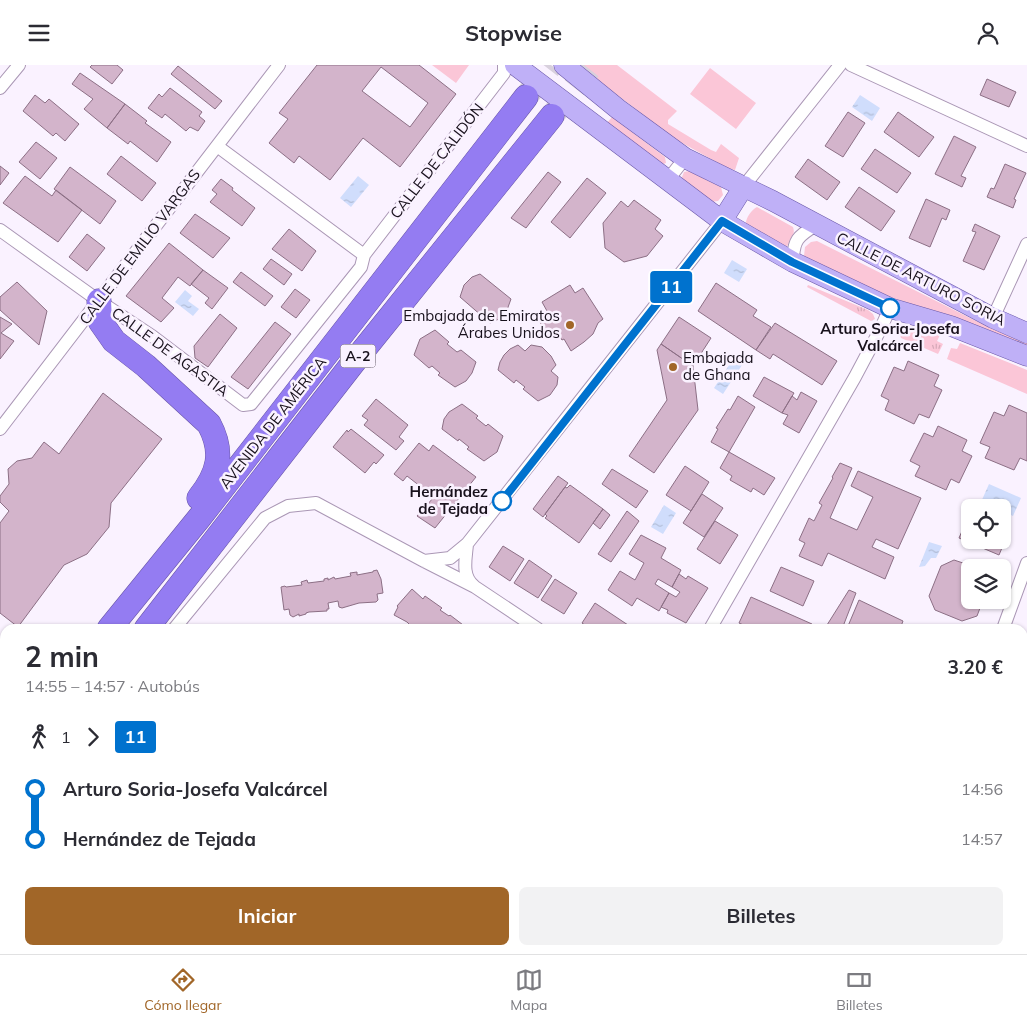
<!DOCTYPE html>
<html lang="es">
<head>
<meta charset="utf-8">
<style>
  :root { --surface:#fff; --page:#f2f2f3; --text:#2b2b33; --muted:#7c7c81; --line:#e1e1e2; --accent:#a16628 }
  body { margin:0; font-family:Mulish,sans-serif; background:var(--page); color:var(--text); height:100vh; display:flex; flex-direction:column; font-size:19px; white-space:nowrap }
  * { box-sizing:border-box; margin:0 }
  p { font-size:16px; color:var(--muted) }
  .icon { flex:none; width:28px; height:28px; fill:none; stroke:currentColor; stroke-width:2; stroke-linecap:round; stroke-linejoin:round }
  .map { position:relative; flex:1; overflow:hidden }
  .drawer { position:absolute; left:0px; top:559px; width:1028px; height:331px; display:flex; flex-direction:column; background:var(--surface); border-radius:15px 15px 0 0; box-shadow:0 1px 4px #0004 }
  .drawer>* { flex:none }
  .badge { padding:0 10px; border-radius:4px; font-size:18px; line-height:32px }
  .fabs { position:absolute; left:961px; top:434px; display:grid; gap:10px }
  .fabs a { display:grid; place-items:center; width:50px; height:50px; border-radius:8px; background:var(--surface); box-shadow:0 1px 4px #0004; font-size:25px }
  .map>.badge { position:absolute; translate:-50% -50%; box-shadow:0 0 0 2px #fff }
  .legs { display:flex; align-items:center; gap:8px; height:55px; padding:0 25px; font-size:16px }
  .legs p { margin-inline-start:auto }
  .headline { display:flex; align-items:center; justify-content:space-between; height:85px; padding:0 25px }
  h1 { font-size:28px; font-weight:700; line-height:38px }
  .action { display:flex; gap:10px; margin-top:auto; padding:10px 25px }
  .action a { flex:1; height:58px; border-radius:8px; background:var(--accent); color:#fff; font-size:20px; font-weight:700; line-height:58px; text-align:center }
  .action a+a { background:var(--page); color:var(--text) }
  ul { padding:0 25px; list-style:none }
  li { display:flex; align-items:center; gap:18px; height:50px; font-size:19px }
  li i { display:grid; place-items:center; width:8px; height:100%; margin:0 6px; background:currentColor }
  li i::after { content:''; width:12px; height:12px; margin:-6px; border:4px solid; border-radius:50%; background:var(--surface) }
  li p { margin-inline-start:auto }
  li:first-child i { background:linear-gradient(#0000 50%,currentColor 0) }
  li:last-child i { background:linear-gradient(currentColor 50%,#0000 0) }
  header { display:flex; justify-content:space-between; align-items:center; height:65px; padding:0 25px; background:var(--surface); font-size:22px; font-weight:700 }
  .menu { display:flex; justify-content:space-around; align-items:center; height:70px; border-top:1px solid var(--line); background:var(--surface); font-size:14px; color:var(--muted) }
  .menu a { display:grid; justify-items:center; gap:2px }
  .menu .on { color:var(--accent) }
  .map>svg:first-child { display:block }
</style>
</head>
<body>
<header><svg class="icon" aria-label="menu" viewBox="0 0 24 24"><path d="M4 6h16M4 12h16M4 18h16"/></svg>Stopwise<svg class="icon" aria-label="person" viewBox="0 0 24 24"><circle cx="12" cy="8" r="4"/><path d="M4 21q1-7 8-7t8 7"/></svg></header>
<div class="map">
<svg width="1027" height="889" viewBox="0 0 1027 889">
  <defs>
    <pattern id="grass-tufts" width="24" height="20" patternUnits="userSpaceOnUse" patternTransform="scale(1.25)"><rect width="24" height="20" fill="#fbc6d7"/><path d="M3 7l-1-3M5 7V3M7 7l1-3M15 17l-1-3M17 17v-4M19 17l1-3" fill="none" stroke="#d6a9b8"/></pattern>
    <pattern id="water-ripples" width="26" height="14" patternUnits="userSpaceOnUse" patternTransform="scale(1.25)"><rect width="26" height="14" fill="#d0ddfc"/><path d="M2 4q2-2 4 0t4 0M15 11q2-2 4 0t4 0" fill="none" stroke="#b2bdd7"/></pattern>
  </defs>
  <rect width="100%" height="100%" fill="#faf2ff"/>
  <path fill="url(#grass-tufts)" d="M 808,220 L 868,245 L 873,249 L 875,254 L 871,256 L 807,222 Z
    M 909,260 L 940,270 L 937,276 L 943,279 L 938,289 L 901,273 L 900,269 L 904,262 Z"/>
  <path fill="#fbc6d7" d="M 432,0 L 469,0 L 456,18 Z
    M 578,0 L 617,0 L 677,46 L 668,55 L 668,59 L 711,85 L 716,87 L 721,79 L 739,93 L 735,105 L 729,104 L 675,74 Z
    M 710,3 L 756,38 L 736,64 L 690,29 Z
    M 612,52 L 665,92 L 666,98 L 661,100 L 607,58 Z
    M 689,106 L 721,122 L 723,130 L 718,136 L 711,137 L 683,115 L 682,112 L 684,107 Z
    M 757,142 L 793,162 C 796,170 790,176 786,183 L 746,160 C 745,154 751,145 757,142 Z
    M 817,176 L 976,256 L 1027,278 L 1027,283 L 975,262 L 891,232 L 805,194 L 804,191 L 805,182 L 811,177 Z
    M 960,278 L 1027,305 L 1027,329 L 947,294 L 951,283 L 957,284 Z
    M 376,885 L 447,885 L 453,889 L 373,889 Z"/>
  <path fill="url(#water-ripples)" d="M 860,30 L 880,43 L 872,56 L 852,42 Z
    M 358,111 L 369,120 L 351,142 L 340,133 Z
    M 732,195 L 747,204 L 739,217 L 724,208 Z
    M 185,225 L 192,231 L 188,236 L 199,244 L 193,251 L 175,237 Z
    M 737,288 L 746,294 L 723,329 L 714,323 Z
    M 989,419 L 1021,433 L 1013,451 L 1003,446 L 1002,442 L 994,442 L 981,437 Z
    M 664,440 L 676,448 L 663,469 L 651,462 Z
    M 929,477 L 942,481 L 936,493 L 931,493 L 925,501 L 919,502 Z"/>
  <path fill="#d3b4cb" stroke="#8c6f85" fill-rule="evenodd" d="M 92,0 L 117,0 L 123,5 L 112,19 L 90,2 Z
    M 317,0 L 419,0 L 456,29 L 400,102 L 363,73 L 330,115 L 299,91 L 294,98 L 269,78 L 288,54 L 279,48 ZM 381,2 L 428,38 L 410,62 L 362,26 Z
    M 178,1 L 222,36 L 215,44 L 171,9 Z
    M 80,8 L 125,39 L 107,63 L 84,44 L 93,34 L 72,19 Z
    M 987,14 L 1016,27 L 1009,42 L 980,30 Z
    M 170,23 L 202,47 L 199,51 L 205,56 L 198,66 L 190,62 L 186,66 L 165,49 L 162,53 L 148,43 L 159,29 L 162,32 Z
    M 35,30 L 45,38 L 49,34 L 79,59 L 65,76 L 56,68 L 53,71 L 23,46 Z
    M 125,39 L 147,56 L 145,58 L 171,77 L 157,97 L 130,76 L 128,79 L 107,63 Z
    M 848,47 L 865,58 L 843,92 L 825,81 Z
    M 898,47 L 934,72 L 919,92 L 884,67 Z
    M 954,71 L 976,82 L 961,111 L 966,113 L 962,122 L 935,109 Z
    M 36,77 L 57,93 L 40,114 L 19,97 Z
    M 875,84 L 911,108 L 897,128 L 861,104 Z
    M 121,91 L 156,118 L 142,136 L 107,109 Z
    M 808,94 L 840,117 L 827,135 L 795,112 Z
    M 1005,99 L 1026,108 L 1014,134 L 1016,135 L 1013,143 L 987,132 L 991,123 L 994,124 Z
    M 0,101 L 9,108 L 0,120 Z
    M 70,102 L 116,136 L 100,159 L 54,124 Z
    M 548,107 L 561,117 L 526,163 L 511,153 Z
    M 25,111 L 52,131 L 56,125 L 82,145 L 58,177 L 3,138 Z
    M 587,113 L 606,128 L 570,173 L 551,157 Z
    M 221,114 L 233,123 L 232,125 L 255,143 L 242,161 L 210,137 L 217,129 L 212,125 Z
    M 859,122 L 895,146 L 881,166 L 845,142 Z
    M 926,134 L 950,145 L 946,155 L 942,153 L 930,182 L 909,173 Z
    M 634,135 L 661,155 L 655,164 L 663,171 L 647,191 L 624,197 L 605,183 L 603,158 L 621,136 L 628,142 Z
    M 195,149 L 230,173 L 213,193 L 180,168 Z
    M 975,159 L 1000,171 L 984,205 L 963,196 L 976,167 L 972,166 Z
    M 289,164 L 316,186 L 302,206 L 272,184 Z
    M 87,169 L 105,183 L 87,206 L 69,192 Z
    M 169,178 L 203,205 L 190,221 L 178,212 L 162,233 L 174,243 L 161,257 L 126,231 Z
    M 271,194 L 292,209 L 284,220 L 263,204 Z
    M 203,205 L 228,223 L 212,244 L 205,238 L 209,233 L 191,219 Z
    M 241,207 L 273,231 L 265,241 L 233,217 Z
    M 480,209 L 511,234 L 507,245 L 499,254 L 490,258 L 460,232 L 464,220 L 472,212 Z
    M 17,217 L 47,246 L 39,280 L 0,245 L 0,232 Z
    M 716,218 L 757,245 L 753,251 L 771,262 L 756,285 L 698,246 Z
    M 570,220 L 575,228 L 583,223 L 603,254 L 598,258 L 593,269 L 584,277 L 571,286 L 564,274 L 562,275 L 557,268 L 549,268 L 541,259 L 538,252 L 547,246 L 542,237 Z
    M 295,224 L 310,235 L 296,253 L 281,242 Z
    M 220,249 L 237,263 L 208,302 L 195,293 L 194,281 Z
    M 0,252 L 12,259 L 1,268 L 14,276 L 0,294 Z
    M 679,252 L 711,273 L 693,301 L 661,279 Z
    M 275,257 L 291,269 L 248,324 L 231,312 Z
    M 775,258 L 837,296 L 822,320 L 773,289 L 770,294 L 756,285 Z
    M 435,265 L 449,277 L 447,279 L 457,287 L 461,285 L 476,297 L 472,308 L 466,316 L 455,322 L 438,310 L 440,308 L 432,301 L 429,303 L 414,290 L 420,274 Z
    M 661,279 L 693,301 L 698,345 L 654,408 L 629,391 L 667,335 L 657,285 Z
    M 518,280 L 525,286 L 531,280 L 542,282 L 551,291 L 556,300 L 551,306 L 558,312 L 557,320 L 550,330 L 538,336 L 523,324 L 525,322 L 516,315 L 514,318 L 498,305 L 500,297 L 504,290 L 510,284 Z
    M 908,296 L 939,310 L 934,321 L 942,325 L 929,353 L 919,349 L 914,359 L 885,345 L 889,335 L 881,331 L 894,302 L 904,306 Z
    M 764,312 L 794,328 L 782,348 L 753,331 Z
    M 801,327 L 817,336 L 799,368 L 783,359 L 788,350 L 782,348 L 792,331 L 797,335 Z
    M 103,328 L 162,374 L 111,438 L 109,462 L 87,489 L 64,500 L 18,562 L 0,548 L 0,458 L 9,446 L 0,437 L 0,431 L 9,419 L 8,404 L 17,396 L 32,393 L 44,377 L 59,389 Z
    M 738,331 L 755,342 L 729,387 L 711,377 L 718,364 L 716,363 L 728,344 L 730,345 Z
    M 376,334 L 408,360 L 399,372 L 404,376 L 396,385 L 364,360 L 368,355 L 362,351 Z
    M 462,339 L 478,351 L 476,353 L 486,361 L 488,359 L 503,371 L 497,387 L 484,396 L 467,384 L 469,382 L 459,374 L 458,376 L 442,364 L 444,354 L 449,347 Z
    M 1009,340 L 1027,348 L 1027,396 L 1020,393 L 1014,405 L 985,393 L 990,382 L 980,378 L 994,347 L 1004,351 Z
    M 938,361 L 967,375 L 962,386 L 972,391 L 959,418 L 951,414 L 946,425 L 915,411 L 920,401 L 910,396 L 924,368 L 933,372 Z
    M 351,364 L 384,390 L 376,399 L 374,397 L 365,408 L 333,382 L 347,365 L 348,367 Z
    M 419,378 L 429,386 L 433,380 L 476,412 L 435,463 L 417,451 L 434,432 L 407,411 L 403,416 L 394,409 Z
    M 729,387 L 775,413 L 764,430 L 753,423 L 751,427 L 730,415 L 732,411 L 720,403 Z
    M 840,398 L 852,403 L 830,453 L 857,465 L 873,432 L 851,421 L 858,406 L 921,433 L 898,484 L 876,474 L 872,482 L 894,492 L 885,514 L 828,488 L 822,501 L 799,491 L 805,478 L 799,475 L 809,453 L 814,456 L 822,440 L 819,438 L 833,413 L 832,412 Z
    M 685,401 L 709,417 L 691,446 L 666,430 Z
    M 612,404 L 648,426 L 636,443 L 602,419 Z
    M 558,411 L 568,418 L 543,452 L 533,444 Z
    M 570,420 L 603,444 L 579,478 L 545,453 L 547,451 L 545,449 L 565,422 L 567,423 Z
    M 702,429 L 723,443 L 704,472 L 683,458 Z
    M 603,444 L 610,450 L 600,464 L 593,458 Z
    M 627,446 L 639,456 L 611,497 L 598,489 Z
    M 969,450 L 970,475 L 1002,475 L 1002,464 L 1009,466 L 999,490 L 959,473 Z
    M 715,456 L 738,470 L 720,499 L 697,484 Z
    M 641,470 L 666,483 L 661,493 L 681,505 L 672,522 L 658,514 L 655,519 L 669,528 L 659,546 L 637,533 L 632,541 L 608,525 L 620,506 L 635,515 L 644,498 L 629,489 Z
    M 503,481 L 524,494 L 510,516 L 489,502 Z
    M 529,495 L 552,511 L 538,533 L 514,518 Z
    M 954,495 L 975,502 L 970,502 L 970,535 L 983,535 L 977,551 L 962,556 L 935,545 L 929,531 L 941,501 Z
    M 781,502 L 814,516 L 803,541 L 770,526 Z
    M 377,505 L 381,514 L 383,528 L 377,529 L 378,535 L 376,537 L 359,538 L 342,543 L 339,542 L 338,536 L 328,538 L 329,544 L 327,544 L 327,546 L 309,547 L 306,548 L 306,549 L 299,551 L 299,549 L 293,552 L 290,550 L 289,544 L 284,545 L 281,522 L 285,521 L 286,522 L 302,520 L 301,517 L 307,515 L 308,518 L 324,516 L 324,514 L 328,513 L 328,515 L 334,512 L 335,514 L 351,511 L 350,508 L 357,507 L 357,510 L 373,507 L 373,506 Z
    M 679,509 L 686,514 L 688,511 L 708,523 L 686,558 L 667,548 L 668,545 L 661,542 L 669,528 L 676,532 L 680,527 L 672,522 Z
    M 555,514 L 577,528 L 564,549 L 541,535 Z
    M 412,524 L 423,534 L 425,531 L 442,543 L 440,545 L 449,551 L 450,550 L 467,563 L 468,561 L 472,564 L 414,564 L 413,561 L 412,562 L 407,557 L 394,550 L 398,542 L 397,541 Z
    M 849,525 L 856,528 L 842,564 L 835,564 L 827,560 Z
    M 751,532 L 812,559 L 810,564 L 752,564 L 739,558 Z
    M 859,535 L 903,556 L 900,564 L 854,564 L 848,561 Z
    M 595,538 L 634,564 L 590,564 L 582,558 Z
    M 1027,592 L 1027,647 L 1022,659 L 1022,604 Z
    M 1022,673 L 1027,674 L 1027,695 L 1022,694 Z
    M 1025,732 L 1027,733 L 1027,771 L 1022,769 L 1022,739 Z
    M 1022,844 L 1027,845 L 1027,865 L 1023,865 L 1022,870 Z
    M 22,885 L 127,885 L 124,889 L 20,889 Z
    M 148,885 L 189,885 L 186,889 L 146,889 Z
    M 275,885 L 320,885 L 317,889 L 280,889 Z
    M 627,885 L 659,885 L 660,889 L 628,889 Z
    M 731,885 L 791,885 L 794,889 L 732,889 Z"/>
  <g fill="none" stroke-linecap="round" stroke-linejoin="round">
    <path stroke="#d8d0dd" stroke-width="24" stroke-dasharray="24 12" stroke-linecap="butt" d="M 526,32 L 551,0
      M 552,51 L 592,0"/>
    <g stroke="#aa97b5" stroke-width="14">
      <path id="street" d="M 851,0 L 1027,81
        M 0,23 L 19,0
        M 217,81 L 364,190
        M 667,116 L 685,93
        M 744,121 L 840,0
        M 0,165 L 99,236 L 152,271 L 243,340 L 251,339 L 361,202 L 364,190 L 504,8 L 504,0
        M 793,197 C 793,175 798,171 816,160
        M 993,253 L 1027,179
        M 0,364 L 279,0
        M 467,479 C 466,493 461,511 474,521
        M 424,496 L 450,493 L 467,479 L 722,156
        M 174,564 L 265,453 L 288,441 L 316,438 L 424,496 L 475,522 L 538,564
        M 710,564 L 855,312 L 881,263 L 890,243
        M 1003,564 L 1027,498
        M 0,781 L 5,775
        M 1022,785 L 1027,787
        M 695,885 L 695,889
        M 498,889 L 501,885"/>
    </g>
    <g stroke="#6957a7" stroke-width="21">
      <path id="primary" d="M 515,0 L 722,156 L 793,197 L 890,243 L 951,261 L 1027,291
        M 564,0 L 618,44 L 685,93 L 773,136 L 993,253 L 1027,268
        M 722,156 L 744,121"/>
    </g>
    <g stroke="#6957a7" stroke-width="25">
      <path id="highway" d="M 99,236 L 100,256 L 114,276 L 146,301 L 209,359 C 224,387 219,408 199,433
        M 109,564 L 200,452 L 526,32
        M 146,564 L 353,298 L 552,51
        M 0,696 L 5,690
        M 0,741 L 5,735"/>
    </g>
    <use href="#street" stroke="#fff" stroke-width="12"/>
    <use href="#primary" stroke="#bfb0f7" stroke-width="20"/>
    <use href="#highway" stroke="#947cf2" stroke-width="24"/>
  </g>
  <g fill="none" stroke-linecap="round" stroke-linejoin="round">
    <g stroke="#fff" stroke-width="11">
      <path id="line-1" d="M 502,436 L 722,156 L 792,197 L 890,243"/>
    </g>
    <use href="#line-1" stroke="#0072ce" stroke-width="8"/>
  </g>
  <g fill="#fff" stroke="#0072ce" stroke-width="2.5">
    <circle cx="890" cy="243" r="9"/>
    <circle cx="502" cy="436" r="9"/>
  </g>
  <g fill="#a16628" stroke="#faf2ff" stroke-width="2">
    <circle cx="570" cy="260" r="5"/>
    <circle cx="673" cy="302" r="5"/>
  </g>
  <g text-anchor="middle" stroke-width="5" stroke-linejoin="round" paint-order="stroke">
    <rect fill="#faf2ff" stroke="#5c5460" stroke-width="1" x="340.5" y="279.5" width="35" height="23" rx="4"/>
    <g font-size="14" font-weight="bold" fill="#18111c">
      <text x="358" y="296">A-2</text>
    </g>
    <g font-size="15" fill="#18111c" stroke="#faf2ff">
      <text transform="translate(437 96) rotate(-52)" y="5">CALLE DE CALIDÓN</text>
      <text transform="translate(140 182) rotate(-53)" y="5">CALLE DE EMILIO VARGAS</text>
      <text transform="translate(921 214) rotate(27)" y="5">CALLE DE ARTURO SORIA</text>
      <text transform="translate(170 287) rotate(36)" y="5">CALLE DE AGASTIA</text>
      <text transform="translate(273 358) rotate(-52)" y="5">AVENIDA DE AMÉRICA</text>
    </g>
    <g font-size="15" fill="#18111c" stroke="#faf2ff" text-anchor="end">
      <text x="560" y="256">Embajada de Emiratos<tspan x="560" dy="17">Árabes Unidos</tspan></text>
      <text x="683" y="298" text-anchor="start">Embajada<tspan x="683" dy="17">de Ghana</tspan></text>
    </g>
    <g font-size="15" font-weight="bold" fill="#18111c" stroke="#faf2ff">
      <text x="890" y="269">Arturo Soria-Josefa<tspan x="890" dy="17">Valcárcel</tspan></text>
      <text x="488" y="432" text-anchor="end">Hernández<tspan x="488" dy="17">de Tejada</tspan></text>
    </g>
  </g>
</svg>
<div class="fabs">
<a><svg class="icon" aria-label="locate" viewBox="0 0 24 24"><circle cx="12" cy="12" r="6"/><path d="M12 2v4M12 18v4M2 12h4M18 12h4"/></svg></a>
<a><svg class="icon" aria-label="layers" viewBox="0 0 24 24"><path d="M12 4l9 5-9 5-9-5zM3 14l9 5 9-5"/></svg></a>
</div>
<b class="badge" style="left:671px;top:222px;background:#0072ce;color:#fff">11</b>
<section class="drawer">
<div class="headline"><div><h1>2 min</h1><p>14:55 – 14:57 · Autobús</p></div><b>3.20 €</b></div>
<div class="legs"><svg class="icon" aria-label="walk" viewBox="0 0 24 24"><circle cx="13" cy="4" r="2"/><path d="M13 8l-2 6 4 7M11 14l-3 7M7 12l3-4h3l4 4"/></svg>1<svg class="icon" aria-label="forward" viewBox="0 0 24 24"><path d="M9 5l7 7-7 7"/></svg><b class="badge" style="background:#0072ce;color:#fff">11</b></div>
<ul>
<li><i style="color:#0072ce"></i><b>Arturo Soria-Josefa Valcárcel</b><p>14:56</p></li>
<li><i style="color:#0072ce"></i><b>Hernández de Tejada</b><p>14:57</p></li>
</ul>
<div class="action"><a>Iniciar</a><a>Billetes</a></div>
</section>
</div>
<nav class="menu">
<a class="on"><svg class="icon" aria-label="directions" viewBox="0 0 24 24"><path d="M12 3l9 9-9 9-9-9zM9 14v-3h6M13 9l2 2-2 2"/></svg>Cómo llegar</a>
<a><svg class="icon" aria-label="map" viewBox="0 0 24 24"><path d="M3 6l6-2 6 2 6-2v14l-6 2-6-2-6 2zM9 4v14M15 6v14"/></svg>Mapa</a>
<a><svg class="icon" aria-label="tickets" viewBox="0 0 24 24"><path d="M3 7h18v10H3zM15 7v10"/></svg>Billetes</a>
</nav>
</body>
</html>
